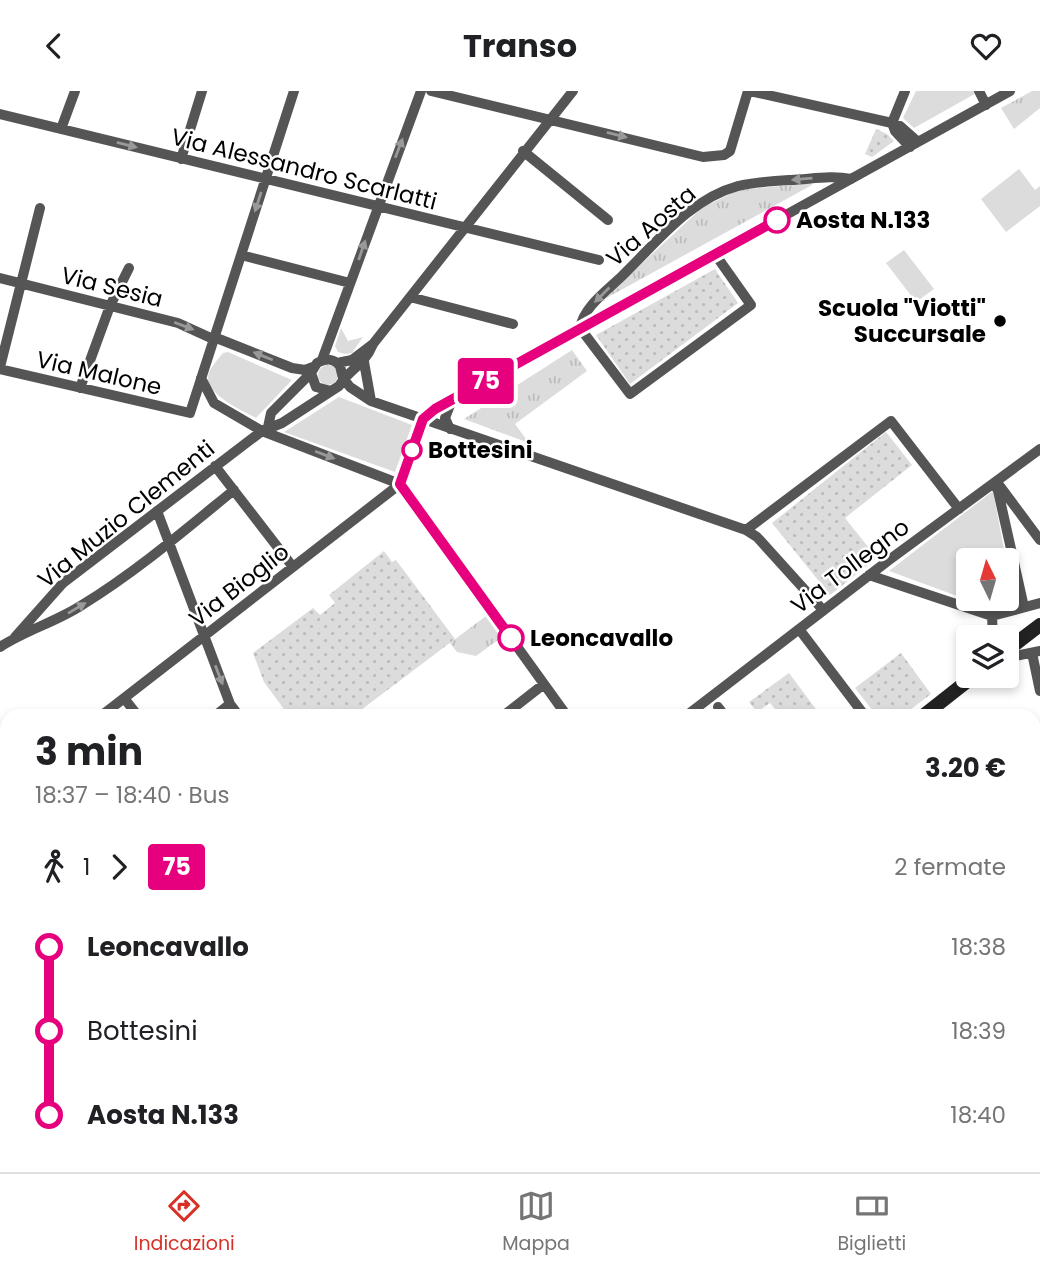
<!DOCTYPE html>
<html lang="it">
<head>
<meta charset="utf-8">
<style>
  :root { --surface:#fff; --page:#f2f2f2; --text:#202124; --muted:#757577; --line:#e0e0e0; --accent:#d93025 }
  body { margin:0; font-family:Poppins,sans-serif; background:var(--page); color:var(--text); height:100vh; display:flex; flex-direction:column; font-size:26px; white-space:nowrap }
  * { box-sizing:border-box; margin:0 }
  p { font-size:23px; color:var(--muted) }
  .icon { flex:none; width:38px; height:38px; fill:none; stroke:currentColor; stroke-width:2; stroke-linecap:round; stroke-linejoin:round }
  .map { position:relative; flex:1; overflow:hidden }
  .details { position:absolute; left:0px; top:618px; width:1041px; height:464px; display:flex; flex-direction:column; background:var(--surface); border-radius:21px 21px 0 0; box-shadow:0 4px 10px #0003 }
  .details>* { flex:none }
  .badge { padding:0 14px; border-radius:5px; font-size:24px; line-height:46px }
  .needle { width:46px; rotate:355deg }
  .tools { position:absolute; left:956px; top:457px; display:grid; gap:14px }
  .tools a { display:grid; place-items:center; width:63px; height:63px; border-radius:7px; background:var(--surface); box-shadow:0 4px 10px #0003; font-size:35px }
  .map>.badge { position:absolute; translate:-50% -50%; box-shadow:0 0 0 4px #fff }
  .legs { display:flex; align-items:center; gap:10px; height:77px; padding:0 35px; font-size:23px }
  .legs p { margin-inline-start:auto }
  .overview { display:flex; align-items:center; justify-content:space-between; height:119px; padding:0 35px }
  h1 { font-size:38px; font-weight:700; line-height:52px }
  ul { padding:0 35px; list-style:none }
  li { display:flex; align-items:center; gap:24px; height:84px; font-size:26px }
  li i { display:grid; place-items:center; width:10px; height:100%; margin:0 9px; background:currentColor }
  li i::after { content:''; width:18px; height:18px; margin:-9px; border:5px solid; border-radius:50%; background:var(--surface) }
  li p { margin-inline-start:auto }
  li:first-child i { background:linear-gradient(#0000 50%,currentColor 0) }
  li:last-child i { background:linear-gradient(currentColor 50%,#0000 0) }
  header { display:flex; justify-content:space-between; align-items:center; height:91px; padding:0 35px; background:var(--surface); font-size:32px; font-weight:700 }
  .dock { display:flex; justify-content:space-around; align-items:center; height:98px; border-top:2px solid var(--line); background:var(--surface); font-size:19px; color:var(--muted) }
  .dock a { display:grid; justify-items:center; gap:4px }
  .dock .selected { color:var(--accent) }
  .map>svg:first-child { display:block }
</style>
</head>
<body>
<header><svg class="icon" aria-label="back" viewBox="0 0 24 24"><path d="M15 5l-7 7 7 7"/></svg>Transo<svg class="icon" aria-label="heart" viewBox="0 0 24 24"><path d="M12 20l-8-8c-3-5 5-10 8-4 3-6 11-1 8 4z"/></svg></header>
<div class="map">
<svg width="1040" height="1081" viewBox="0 0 1040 1081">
  <defs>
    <pattern id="grass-tufts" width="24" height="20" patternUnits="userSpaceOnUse" patternTransform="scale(1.75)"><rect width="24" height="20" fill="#dcdcdc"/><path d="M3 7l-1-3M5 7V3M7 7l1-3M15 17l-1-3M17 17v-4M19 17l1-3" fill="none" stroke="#bbb"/></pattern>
    <pattern id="park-dots" width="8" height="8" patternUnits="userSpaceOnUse" patternTransform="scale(1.75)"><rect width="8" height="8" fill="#dcdcdc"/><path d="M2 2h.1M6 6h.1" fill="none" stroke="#bbb" stroke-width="1.8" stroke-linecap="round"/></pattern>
  </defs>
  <rect width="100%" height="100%" fill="#fff"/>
  <path fill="url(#grass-tufts)" d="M 1032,0 L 1040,0 L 1040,17 L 1014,38 L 1001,17 Z
    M 811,92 L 812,94 L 601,210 L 703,116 L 739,99 Z
    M 572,259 L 587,280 L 515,333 L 529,352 L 464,328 Z
    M318 284a10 10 0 1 1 20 0a10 10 0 1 1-20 0Z
    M 486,525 L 502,546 L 476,565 L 457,561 L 450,552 Z"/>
  <path fill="url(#park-dots)" d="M 876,38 L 887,43 L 894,50 L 872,66 L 865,63 Z
    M 715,178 L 738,212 L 630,293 L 596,244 Z
    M 886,341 L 912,374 L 845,427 L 877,467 L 830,504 L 772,432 Z
    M 384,460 L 392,471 L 396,469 L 455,548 L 353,625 L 289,625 L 264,591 L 253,562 L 313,517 L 320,524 L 335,512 L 329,504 Z
    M 901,562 L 931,603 L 902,625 L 877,625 L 855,597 Z
    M 789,582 L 818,621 L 813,625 L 794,625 L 788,618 L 780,624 L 770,612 L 757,621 L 749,611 Z
    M 166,1075 L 243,1075 L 235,1081 L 171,1081 Z"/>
  <path fill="#dcdcdc" d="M 916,0 L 980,0 L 914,37 L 903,27 Z
    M 1019,78 L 1035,99 L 1040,95 L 1040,115 L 1006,141 L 981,108 Z
    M 904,159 L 934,198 L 916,211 L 886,172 Z
    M 341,237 L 348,250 L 363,246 L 352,262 L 345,263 L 338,261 L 335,255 Z
    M 228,261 L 292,289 L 256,327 C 243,320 205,303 208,285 C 209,278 218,268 223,262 Z
    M 339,306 L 412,334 L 395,381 L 284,341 Z
    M 993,400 L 1006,469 L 968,469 L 968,508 L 1006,508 L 1006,471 L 1014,510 L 987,516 L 889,480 Z"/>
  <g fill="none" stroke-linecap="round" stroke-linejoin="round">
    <path stroke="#555" stroke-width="10" d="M 431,0 L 703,66 L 724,64 L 730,60 L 748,0
      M 750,0 L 892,32 L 900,35 L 918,51
      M 905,0 L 892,32 L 895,40 L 910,56
      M 979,0 L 986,14
      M 0,23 L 599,169
      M 61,38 L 75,0
      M 523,60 L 608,129
      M 181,68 L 202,0
      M 715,163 L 751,214 L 630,303 L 580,237 C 584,215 608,199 623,184 C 657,151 690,108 738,95 C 755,91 774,90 791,89 C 812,88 831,84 851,88
      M 241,164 L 350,192
      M 0,187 L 178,232 L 213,248
      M 410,206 L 513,233
      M 214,246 L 292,277 L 305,279 L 313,276
      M 322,269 L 421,0
      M 364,271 L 371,310
      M 337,272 L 352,269 L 373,253 L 573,0
      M 0,276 L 40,117
      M 0,278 L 190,322 L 294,0
      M 311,282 L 316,296 L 331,300
      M 201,287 L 214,312 L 262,340 L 400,393
      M 80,297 L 110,215 L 129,177
      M 423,328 L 435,318 L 1010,0
      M 268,336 L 271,322 L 311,282 L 317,272 C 326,267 333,267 340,275 L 343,287 L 350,296 L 371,310 L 746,439 L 757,446 L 823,519
      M 450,338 L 445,327 L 452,309
      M 215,375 L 293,476
      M 996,391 L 1024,516
      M 400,393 L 567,625
      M 400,393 L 423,328
      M 999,394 L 1040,449
      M 157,420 L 230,613 L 239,625
      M 746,439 L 891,330 L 959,418
      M 869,484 L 992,525
      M 799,538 L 865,625
      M 15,546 L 63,492 L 262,340 L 282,332 L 339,295 C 350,277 364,275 373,253
      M 993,546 L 992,525 L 1040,512
      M 0,556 C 26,539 56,531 82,514 C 136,481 185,439 234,399
      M 1032,562 L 1040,600
      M 1006,567 L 1040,560
      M 124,607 L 138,625
      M 718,616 L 725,625
      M 101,625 L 400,393
      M 215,625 L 230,613
      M 503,625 L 544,593
      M 686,625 L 889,469 L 1040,358
      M 0,665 L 7,670
      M 0,717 L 7,722
      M 0,788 L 7,783
      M 0,817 L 7,826
      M 1034,946 L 1040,946
      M 0,973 L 7,982
      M 0,1015 L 7,1010
      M 77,1074 L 82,1081
      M 357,1074 L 362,1081
      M 411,1074 L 419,1081
      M 547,1074 L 552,1075
      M 619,1081 L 620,1074"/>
    <path stroke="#222" stroke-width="14" d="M 1006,560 L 1040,534
      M 923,625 L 975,584
      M 0,692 L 7,696
      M 385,1074 L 390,1081
      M 320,1081 L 329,1074"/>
  </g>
  <defs><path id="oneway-solid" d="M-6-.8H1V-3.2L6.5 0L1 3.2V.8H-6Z" transform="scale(1.75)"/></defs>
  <g fill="#999">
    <use href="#oneway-solid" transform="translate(617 44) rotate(14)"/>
    <use href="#oneway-solid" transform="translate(127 54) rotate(14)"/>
    <use href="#oneway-solid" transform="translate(399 57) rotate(-69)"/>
    <use href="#oneway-solid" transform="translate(802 88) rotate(175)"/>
    <use href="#oneway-solid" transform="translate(258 111) rotate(108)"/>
    <use href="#oneway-solid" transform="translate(362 159) rotate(-71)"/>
    <use href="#oneway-solid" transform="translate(602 204) rotate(135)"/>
    <use href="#oneway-solid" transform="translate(184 235) rotate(21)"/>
    <use href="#oneway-solid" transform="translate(263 265) rotate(-158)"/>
    <use href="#oneway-solid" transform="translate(325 364) rotate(21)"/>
    <use href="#oneway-solid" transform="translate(77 517) rotate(-31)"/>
    <use href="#oneway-solid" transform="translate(219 584) rotate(69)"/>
  </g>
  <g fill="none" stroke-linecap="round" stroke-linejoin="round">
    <g stroke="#fff" stroke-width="16">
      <path id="line-1" d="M 511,547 L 400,393 L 423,328 L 435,318 L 777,129"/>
    </g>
    <use href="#line-1" stroke="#e6007e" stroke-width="10"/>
  </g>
  <g fill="#fff" stroke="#e6007e" stroke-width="3.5">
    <circle cx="777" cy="129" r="12"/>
    <circle cx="412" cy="359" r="9"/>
    <circle cx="511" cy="547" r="12"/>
  </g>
  <circle fill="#000" stroke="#fff" stroke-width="2.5" cx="1000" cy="230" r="7"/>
  <g text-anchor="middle" stroke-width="5" stroke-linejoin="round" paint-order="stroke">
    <g font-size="23" fill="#000" stroke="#fff">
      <text transform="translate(304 78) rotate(14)" y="8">Via Alessandro Scarlatti</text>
      <text transform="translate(651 135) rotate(-41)" y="8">Via Aosta</text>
      <text transform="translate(112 196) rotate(14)" y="8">Via Sesia</text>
      <text transform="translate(99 282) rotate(13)" y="8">Via Malone</text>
      <text transform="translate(126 423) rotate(-39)" y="8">Via Muzio Clementi</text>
      <text transform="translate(850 475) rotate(-37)" y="8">Via Tollegno</text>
      <text transform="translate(239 494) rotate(-38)" y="8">Via Bioglio</text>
    </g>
    <g font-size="23" font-weight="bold" fill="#000" stroke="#fff" text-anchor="start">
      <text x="796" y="137">Aosta N.133</text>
      <text x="428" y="367">Bottesini</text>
      <text x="530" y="555">Leoncavallo</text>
    </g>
    <g font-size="23" font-weight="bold" fill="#000" stroke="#fff" text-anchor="end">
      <text x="986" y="225">Scuola "Viotti"<tspan x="986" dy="26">Succursale</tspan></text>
    </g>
  </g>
</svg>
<div class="tools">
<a><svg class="needle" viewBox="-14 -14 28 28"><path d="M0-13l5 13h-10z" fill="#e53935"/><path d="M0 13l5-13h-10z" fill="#757577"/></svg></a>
<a><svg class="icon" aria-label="layers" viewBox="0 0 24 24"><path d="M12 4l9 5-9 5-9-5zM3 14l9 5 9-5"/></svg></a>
</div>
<b class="badge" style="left:486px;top:290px;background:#e6007e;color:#fff">75</b>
<section class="details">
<div class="overview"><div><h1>3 min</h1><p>18:37 – 18:40 · Bus</p></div><b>3.20 €</b></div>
<div class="legs"><svg class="icon" aria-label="walk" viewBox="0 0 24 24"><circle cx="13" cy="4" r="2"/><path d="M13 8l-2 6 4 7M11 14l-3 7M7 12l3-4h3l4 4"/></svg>1<svg class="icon" aria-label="forward" viewBox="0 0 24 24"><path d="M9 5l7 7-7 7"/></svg><b class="badge" style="background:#e6007e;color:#fff">75</b><p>2 fermate</p></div>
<ul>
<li><i style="color:#e6007e"></i><b>Leoncavallo</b><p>18:38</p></li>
<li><i style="color:#e6007e"></i><span>Bottesini</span><p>18:39</p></li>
<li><i style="color:#e6007e"></i><b>Aosta N.133</b><p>18:40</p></li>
</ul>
</section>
</div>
<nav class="dock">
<a class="selected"><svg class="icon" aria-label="directions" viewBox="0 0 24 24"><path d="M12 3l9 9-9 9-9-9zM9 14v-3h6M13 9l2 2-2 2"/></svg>Indicazioni</a>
<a><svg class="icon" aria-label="map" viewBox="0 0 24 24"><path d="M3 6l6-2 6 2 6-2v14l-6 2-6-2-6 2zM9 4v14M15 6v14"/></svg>Mappa</a>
<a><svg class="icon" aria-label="tickets" viewBox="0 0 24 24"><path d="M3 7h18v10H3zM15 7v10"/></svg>Biglietti</a>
</nav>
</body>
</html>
